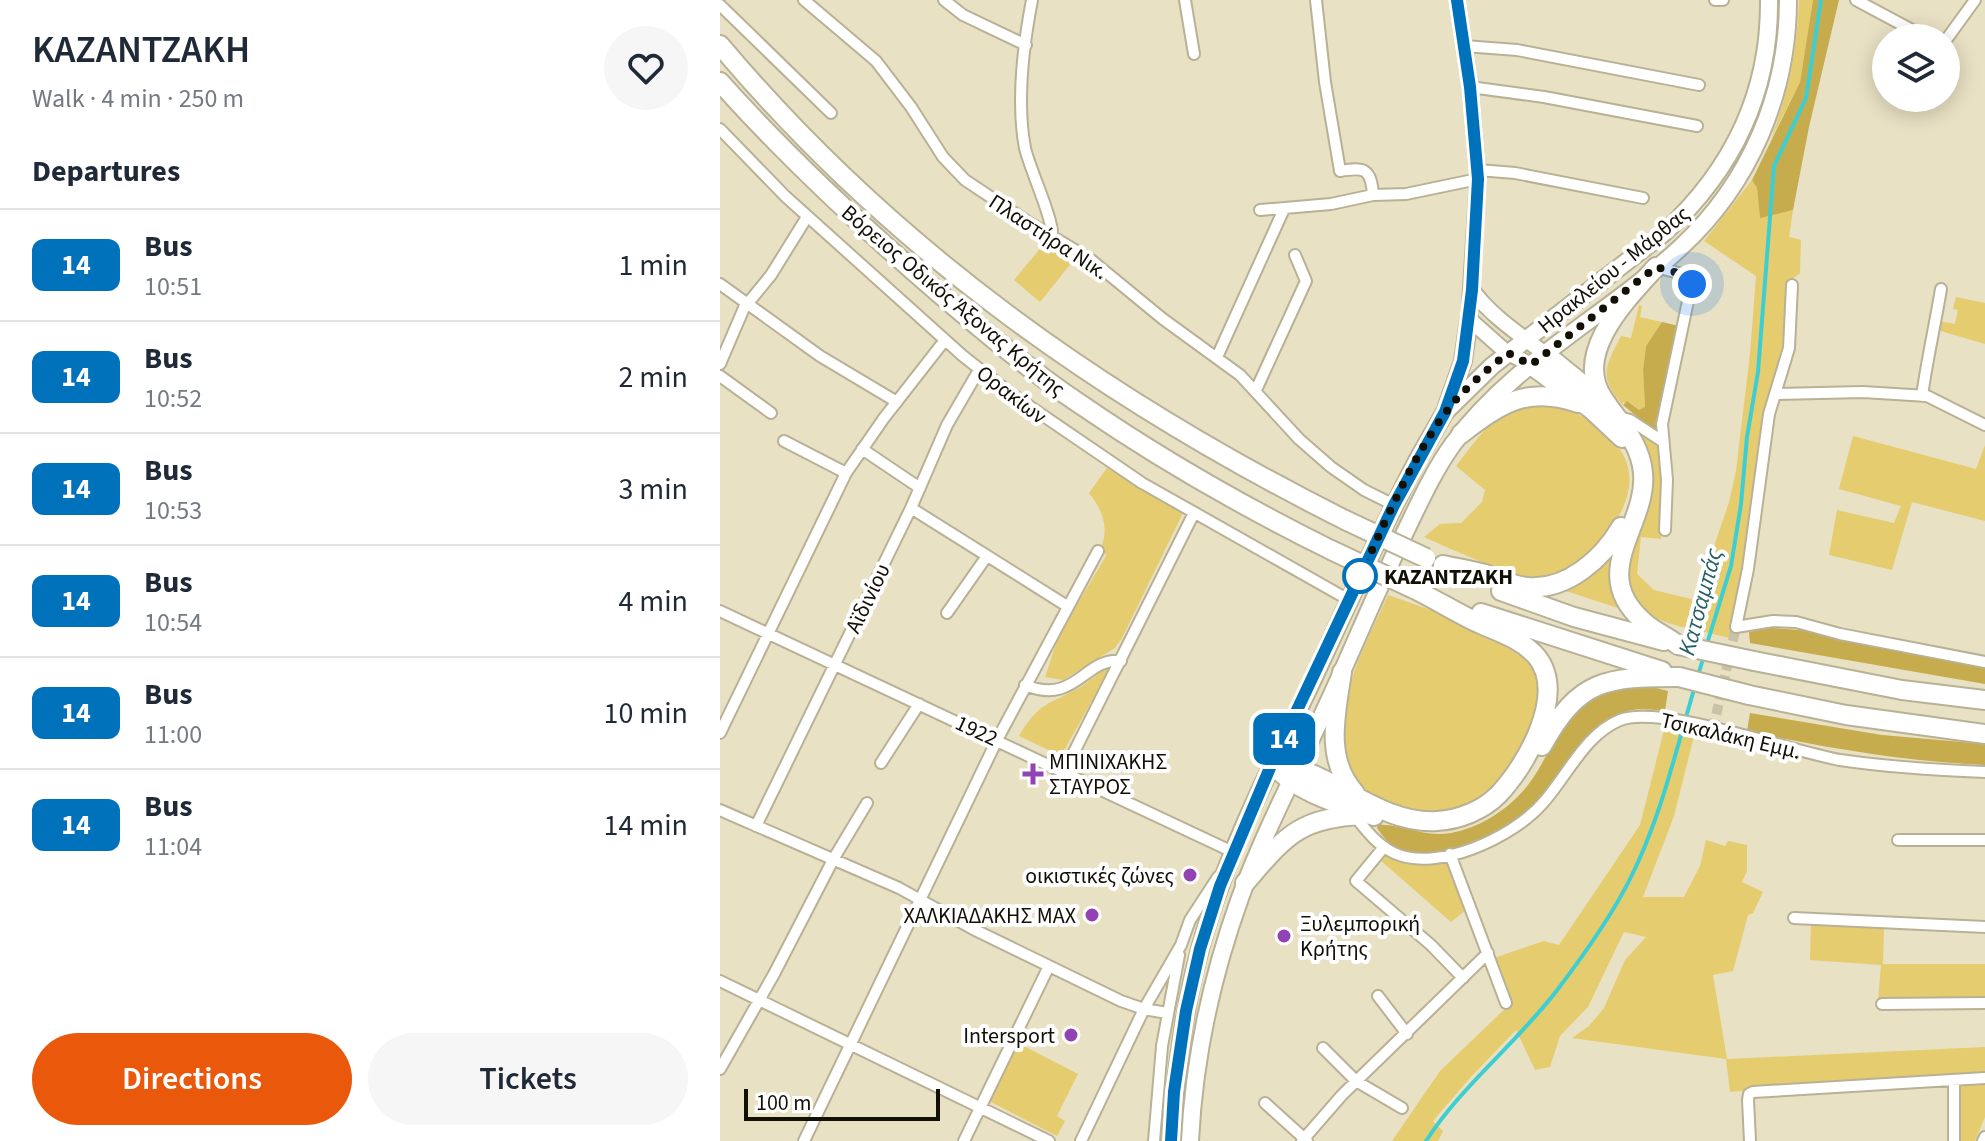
<!DOCTYPE html>
<html lang="en">
<head>
<meta charset="utf-8">
<style>
  :root { --surface:#fff; --page:#f6f6f7; --text:#1f2937; --muted:#747a83; --line:#e0e1e3; --accent:#ea580c }
  body { margin:0; font-family:"Source Sans 3",sans-serif; background:var(--page); color:var(--text); height:100vh; display:flex; flex-direction:column; font-size:30px; white-space:nowrap }
  * { box-sizing:border-box; margin:0 }
  p { font-size:26px; color:var(--muted) }
  .icon { flex:none; width:44px; height:44px; fill:none; stroke:currentColor; stroke-width:2; stroke-linecap:round; stroke-linejoin:round }
  .map { position:relative; flex:1; overflow:hidden }
  .panel { display:flex; flex-direction:column; background:var(--surface); width:720px }
  .panel>* { flex:none }
  .badge { padding:0 16px; border-radius:12px; font-size:28px; line-height:52px }
  .buttons { position:absolute; left:1152px; top:24px; display:grid; gap:16px }
  .buttons a { display:grid; place-items:center; width:88px; height:88px; border-radius:50%; background:var(--surface); box-shadow:0 4px 20px #0003; font-size:40px }
  .scale { position:absolute; left:24px; bottom:20px; width:196px; box-sizing:border-box; padding-left:8px; border:4px solid #120f05; border-top:0; font-size:22px; line-height:28px; white-space:nowrap; color:#120f05; -webkit-text-stroke:6px #fff; paint-order:stroke }
  .you { position:absolute; width:40px; height:40px; margin:-20px; border:6px solid #fff; border-radius:50%; background:#1a73e8; box-shadow:0 0 0 12px #1a73e833 }
  .map>.badge { position:absolute; translate:-50% -50%; box-shadow:0 0 0 4px #fff }
  h2 { padding:0 32px; font-size:30px; line-height:72px }
  .round { display:grid; place-items:center; flex:none; width:84px; height:84px; border-radius:42px; background:var(--page) }
  .headline { display:flex; align-items:center; justify-content:space-between; height:136px; padding:0 32px }
  h1 { font-size:38px; font-weight:600; line-height:60px }
  .button { display:flex; gap:16px; margin-top:auto; padding:16px 32px }
  .button a { flex:1; height:92px; border-radius:48px; background:var(--accent); color:#fff; font-size:32px; font-weight:600; line-height:92px; text-align:center }
  .button a+a { background:var(--page); color:var(--text) }
  ul { padding:0; list-style:none }
  li { display:flex; align-items:center; gap:24px; height:112px; padding:0 32px; border-top:2px solid var(--line) }
  li div { flex:1 }
  li b { display:block; font-size:30px }
  li em { font-style:normal }
  li .badge { min-width:88px; font-weight:700; text-align:center }
  main { display:flex; flex:1; min-height:0 }
  .map>svg:first-child { display:block }
</style>
</head>
<body>
<main>
<section class="panel">
<div class="headline"><div><h1>ΚΑΖΑΝΤΖΑΚΗ</h1><p>Walk · 4 min · 250 m</p></div><a class="round"><svg class="icon" aria-label="heart" viewBox="0 0 24 24"><path d="M12 20l-8-8c-3-5 5-10 8-4 3-6 11-1 8 4z"/></svg></a></div>
<h2>Departures</h2>
<ul>
<li><span class="badge" style="background:#0072bc;color:#fff">14</span><div><b>Bus</b><p>10:51</p></div><em>1 min</em></li>
<li><span class="badge" style="background:#0072bc;color:#fff">14</span><div><b>Bus</b><p>10:52</p></div><em>2 min</em></li>
<li><span class="badge" style="background:#0072bc;color:#fff">14</span><div><b>Bus</b><p>10:53</p></div><em>3 min</em></li>
<li><span class="badge" style="background:#0072bc;color:#fff">14</span><div><b>Bus</b><p>10:54</p></div><em>4 min</em></li>
<li><span class="badge" style="background:#0072bc;color:#fff">14</span><div><b>Bus</b><p>11:00</p></div><em>10 min</em></li>
<li><span class="badge" style="background:#0072bc;color:#fff">14</span><div><b>Bus</b><p>11:04</p></div><em>14 min</em></li>
</ul>
<div class="button"><a>Directions</a><a>Tickets</a></div>
</section>
<div class="map">
<svg width="1265" height="1141" viewBox="0 0 1265 1141">
  <rect width="100%" height="100%" fill="#e9e1c4"/>
  <path fill="#e5cc6f" d="M 1079,0 L 1093,0 L 1080,82 L 1051,139 C 1069,89 1077,53 1079,0 Z
    M 1032,180 L 1037,188 L 1040,217 L 1073,210 L 1069,237 L 1081,240 L 1080,273 L 1071,280 L 1069,330 L 1023,576 L 1009,638 C 988,632 963,629 943,621 C 875,592 927,532 931,486 C 933,466 928,451 920,432 C 925,435 932,439 936,443 C 948,456 942,520 941,539 L 921,537 L 917,574 L 934,590 L 984,602 L 990,579 L 988,564 L 1009,502 L 1016,471 L 1030,354 L 1036,276 L 984,241 Z
    M 328,239 L 353,261 L 320,302 L 294,280 Z
    M 1236,297 L 1265,303 L 1265,344 L 1217,330 L 1219,321 L 1235,324 L 1238,310 L 1233,309 Z
    M 919,305 L 922,306 L 920,317 L 942,322 L 926,346 L 923,370 L 925,407 L 919,411 L 913,405 L 903,402 L 903,405 C 878,377 885,367 901,336 L 911,338 Z
    M 819,404 C 845,407 864,414 884,432 C 926,467 910,507 880,543 C 866,560 843,578 819,578 C 794,578 728,548 704,537 L 720,524 L 741,523 L 762,502 L 765,490 L 736,466 C 763,432 773,411 819,404 Z
    M 1133,436 L 1256,469 L 1265,445 L 1265,521 L 1192,502 L 1172,570 L 1109,555 L 1117,510 L 1174,523 L 1181,506 L 1119,489 Z
    M 387,468 L 463,513 L 402,638 L 395,648 L 343,680 L 325,677 L 339,635 L 386,556 L 382,545 C 389,525 381,508 369,493 Z
    M 894,551 L 893,568 L 904,610 L 843,590 Z
    M 668,595 C 706,609 785,632 810,662 C 824,679 820,707 812,726 C 800,753 787,782 760,798 C 714,827 633,810 624,750 C 616,695 647,642 668,595 Z
    M 386,669 L 388,672 L 341,756 L 299,736 C 319,702 328,705 359,688 C 369,682 376,674 386,669 Z
    M 945,726 L 975,732 L 954,816 L 923,897 L 964,897 L 980,866 L 986,840 L 1005,846 L 1008,841 L 1027,845 L 1027,871 L 1022,882 L 1043,892 L 1033,913 L 1028,915 L 1013,971 L 993,975 L 1007,1059 L 1265,1047 L 1265,1074 L 1142,1080 L 1010,1092 L 1006,1059 L 852,1038 L 869,1026 L 884,1008 L 905,960 L 926,937 L 904,932 L 868,1007 L 840,1036 L 830,1067 L 815,1070 L 796,1030 L 749,1079 L 713,1121 L 723,1131 L 718,1141 L 672,1141 L 720,1071 L 791,1003 L 774,958 L 824,941 L 839,945 L 920,825 Z
    M 668,854 L 727,860 L 746,910 L 731,922 L 660,860 Z
    M 1091,923 L 1164,926 L 1163,964 L 1265,964 L 1265,1000 L 1158,1001 L 1161,965 L 1090,960 Z
    M 298,1043 L 358,1074 L 337,1116 L 345,1121 L 337,1136 L 269,1101 Z
    M 1238,1082 L 1265,1082 L 1265,1117 L 1255,1141 L 1239,1141 Z"/>
  <path fill="#c6ac4d" d="M 1093,0 L 1119,0 L 1089,127 L 1073,210 L 1040,218 L 1037,188 L 1032,180 L 1080,82 Z
    M 942,322 L 959,326 L 947,368 L 937,433 L 903,405 L 907,401 L 919,410 L 925,407 L 923,370 L 926,346 Z
    M 1052,628 L 1094,631 L 1265,665 L 1265,684 L 1030,643 L 1029,632 Z
    M 920,684 L 948,691 L 945,711 C 928,709 912,707 897,715 C 876,727 864,747 850,765 C 816,808 776,842 721,853 C 691,858 674,854 657,828 L 658,825 C 683,823 700,838 731,833 C 764,827 797,804 815,775 C 833,747 843,716 873,696 C 885,689 906,687 920,684 Z
    M 1030,713 L 1162,735 L 1265,744 L 1265,765 C 1184,761 1106,748 1027,731 Z"/>
  <g fill="none" stroke-linecap="round" stroke-linejoin="round">
    <path stroke="#3dced3" stroke-width="4" d="M 986,647 L 1011,566 L 1021,504 L 1027,437 L 1038,372 L 1054,166 L 1086,98 L 1101,0
      M 977,678 L 984,656
      M 706,1141 C 743,1084 797,1043 838,989 C 863,956 893,914 911,877 C 941,817 956,750 975,686"/>
    <path stroke="#c9c2a7" stroke-width="10" stroke-dasharray="10 5" stroke-linecap="butt" d="M 993,729 L 1016,627"/>
    <g stroke="#b8b195" stroke-width="14">
      <path id="street" d="M 84,0 L 156,61 L 191,107 L 223,157 L 245,180 L 308,222 L 370,259 L 443,319 L 520,375 L 579,439 L 611,467 L 644,490 L 674,505
        M 224,0 L 243,15 L 306,45
        M 312,0 C 303,47 296,101 305,148 C 310,170 334,220 332,236
        M 465,0 L 474,54
        M 596,0 L 605,82 L 620,171 C 644,167 651,168 653,195
        M 995,0 L 1003,0
        M 1136,0 L 1207,38
        M 0,5 L 111,113
        M 1226,40 L 1255,0
        M 744,46 L 797,50 L 979,85
        M 750,87 L 824,97 L 977,126
        M 0,129 L 65,196 L 243,356 L 290,393 L 422,483 L 629,600
        M 758,170 L 795,173 L 923,198
        M 540,210 L 611,204 L 653,195 L 686,194 L 758,179
        M 936,267 L 966,275 L 972,282 L 942,424 L 947,480 L 945,530
        M 0,284 L 100,356 L 177,402
        M 1072,285 L 1069,348 L 1049,414 L 1028,569 L 1016,627 L 1053,621 L 1076,622 L 1120,634 L 1265,662
        M 497,357 L 564,209
        M 0,364 L 24,308 L 51,275 L 87,217
        M 0,376 L 51,413
        M 536,390 L 586,281 L 575,255
        M 1056,394 L 1143,392 L 1207,396 L 1265,425
        M 1202,396 C 1207,360 1215,325 1221,289
        M 899,417 L 910,420 L 942,441
        M 64,441 L 126,473
        M 142,449 L 200,488
        M 191,508 L 347,606
        M 0,611 L 513,852
        M 227,613 L 267,556
        M 305,685 C 356,706 364,657 401,661
        M 0,733 L 126,473 L 164,418 L 225,340
        M 161,763 L 199,704
        M 344,772 L 474,513
        M 0,810 L 179,888 L 253,929 L 401,1001 L 424,1009 L 447,1013
        M 634,815 C 645,829 657,845 674,853 C 717,873 793,837 822,804 C 846,778 865,734 900,720 C 940,704 1070,751 1120,760 C 1168,767 1216,770 1265,772
        M 36,826 L 191,508 L 227,425 L 259,370
        M 1178,840 L 1265,840
        M 664,847 L 636,881 L 711,945 L 743,978
        M 730,854 L 786,1003
        M 1074,918 L 1265,927
        M 0,981 L 329,1141
        M 658,996 L 687,1034
        M 1162,1004 L 1265,1003
        M 603,1048 L 636,1081 L 682,1108
        M 0,1069 L 54,974 L 114,858 L 147,803
        M 1234,1080 L 1234,1141
        M 545,1103 L 587,1141
        M 84,1141 L 277,740 L 378,551
        M 244,1141 L 329,966
        M 361,1141 L 424,1009 L 461,945 L 470,920 L 498,877
        M 434,1141 L 442,1046 L 459,955
        M 582,1141 L 622,1095 L 768,953
        M 1030,1141 L 1028,1100 L 1029,1094 L 1033,1092 L 1265,1078
        M 1263,1141 L 1265,1137"/>
    </g>
    <g stroke="#b8b195" stroke-width="18">
      <path id="secondary" d="M 737,0 L 750,87 L 758,179 L 749,319 L 785,351 L 811,365
        M 752,290 C 771,316 799,334 824,353"/>
    </g>
    <g stroke="#b8b195" stroke-width="20">
      <path id="primary" d="M 727,406 L 743,361 L 749,319
        M 451,1141 C 456,1068 465,995 487,925 C 512,843 551,767 588,690 C 624,613 658,535 698,459 L 725,412 L 772,366 L 945,232 C 1012,170 1050,93 1049,0
        M 470,1141 C 474,1058 492,976 520,898 C 548,821 589,748 622,672 C 644,622 665,573 689,524 C 702,497 715,469 733,444 C 793,362 887,316 961,247 C 1030,183 1068,94 1068,0"/>
    </g>
    <g stroke="#b8b195" stroke-width="22">
      <path id="highway" d="M 0,45 C 173,251 386,400 625,520
        M 0,82 C 66,156 138,223 213,288 C 260,328 308,369 360,404 C 440,459 524,507 611,550
        M 936,267 C 908,298 852,353 883,398 C 899,423 920,441 923,473 C 928,525 867,572 923,621 C 933,631 947,636 958,645
        M 824,353 L 882,400
        M 811,365 L 871,409 L 902,438
        M 741,434 C 780,404 807,385 858,403
        M 723,565 C 737,568 751,570 765,574 C 779,579 793,586 807,587 C 847,591 883,558 901,527
        M 781,591 L 854,617 L 944,641
        M 761,613 L 942,671
        M 1034,661 L 1182,690 L 1265,700
        M 622,672 C 616,713 604,759 635,793
        M 1029,695 L 1126,715 L 1265,734
        M 822,746 C 859,678 887,677 959,677
        M 552,763 C 611,769 657,825 717,821 C 739,820 763,810 778,795 C 806,766 847,695 817,657 C 801,638 775,631 754,621 C 734,611 714,599 694,589
        M 552,763 C 576,793 620,804 654,816
        M 525,883 C 566,836 578,818 643,815"/>
    </g>
    <use href="#street" stroke="#fff" stroke-width="10"/>
    <use href="#secondary" stroke="#fff" stroke-width="14"/>
    <use href="#primary" stroke="#fff" stroke-width="16"/>
    <use href="#highway" stroke="#fff" stroke-width="18"/>
    <g stroke="#b8b195" stroke-width="22" stroke-linecap="butt">
      <path id="highway-bridge" d="M 625,520 L 706,558
        M 611,550 L 694,589
        M 958,645 L 1034,661
        M 959,677 L 1029,695"/>
    </g>
    <use href="#highway-bridge" stroke="#fff" stroke-width="18"/>
  </g>
  <g fill="none" stroke-linecap="round" stroke-linejoin="round">
    <g stroke="#fff" stroke-width="18">
      <path id="line" d="M 451,1141 L 454,1092 L 466,1011 L 480,949 L 500,886 L 552,763 L 674,505 L 725,412 L 743,361 L 752,290 L 758,179 L 750,87 L 737,0"/>
    </g>
    <use href="#line" stroke="#0072bc" stroke-width="12"/>
    <path stroke="#120f05" stroke-width="8" stroke-dasharray="0 14.4" d="M 640,576 C 666,521 690,461 726,412 C 742,390 767,370 788,353 L 811,365 L 936,267 L 969,276 L 972,284"/>
  </g>
  <circle fill="#fff" stroke="#0072bc" stroke-width="4" cx="640" cy="576" r="16"/>
  <g fill="#9143b3" stroke="#fff" stroke-width="3">
    <path d="M309 762h8v8h8v8h-8v8h-8v-8h-8v-8h8z"/>
    <circle cx="470" cy="875" r="8"/>
    <circle cx="372" cy="915" r="8"/>
    <circle cx="564" cy="936" r="8"/>
    <circle cx="351" cy="1035" r="8"/>
  </g>
  <g text-anchor="middle" stroke-width="8" stroke-linejoin="round" paint-order="stroke">
    <g font-size="22" fill="#120f05" stroke="#fff">
      <text transform="translate(329 236) rotate(33)" y="8">Πλαστήρα Νικ.</text>
      <text transform="translate(893 269) rotate(-39)" y="8">Ηρακλείου - Μάρθας</text>
      <text transform="translate(234 300) rotate(40)" y="8">Βόρειος Οδικός Άξονας Κρήτης</text>
      <text transform="translate(292 394) rotate(37)" y="8">Ορακίων</text>
      <text transform="translate(147 598) rotate(-64)" y="8">Αϊδινίου</text>
      <text transform="translate(257 730) rotate(25)" y="8">1922</text>
      <text transform="translate(1011 735) rotate(13)" y="8">Τσικαλάκη Εμμ.</text>
    </g>
    <g font-size="22" font-weight="bold" fill="#120f05" stroke="#fff" text-anchor="start">
      <text x="664" y="584">ΚΑΖΑΝΤΖΑΚΗ</text>
    </g>
    <g font-size="22" fill="#120f05" stroke="#fff" text-anchor="end">
      <text x="329" y="769" text-anchor="start">ΜΠΙΝΙΧΑΚΗΣ<tspan x="329" dy="25">ΣΤΑΥΡΟΣ</tspan></text>
      <text x="454" y="883">οικιστικές ζώνες</text>
      <text x="356" y="923">ΧΑΛΚΙΑΔΑΚΗΣ MAX</text>
      <text x="580" y="931" text-anchor="start">Ξυλεμπορική<tspan x="580" dy="25">Κρήτης</tspan></text>
      <text x="335" y="1043">Intersport</text>
    </g>
    <g font-size="24" font-style="italic" fill="#266062" stroke="#fff">
      <text transform="translate(980 602) rotate(-75)" y="8">Κατσαμπάς</text>
    </g>
  </g>
</svg>
<div class="buttons">
<a><svg class="icon" aria-label="layers" viewBox="0 0 24 24"><path d="M12 4l9 5-9 5-9-5zM3 14l9 5 9-5"/></svg></a>
</div>
<div class="scale">100 m</div>
<div class="you" style="left:972px;top:284px"></div>
<b class="badge" style="left:564px;top:739px;background:#0072bc;color:#fff">14</b>
</div>
</main>
</body>
</html>
